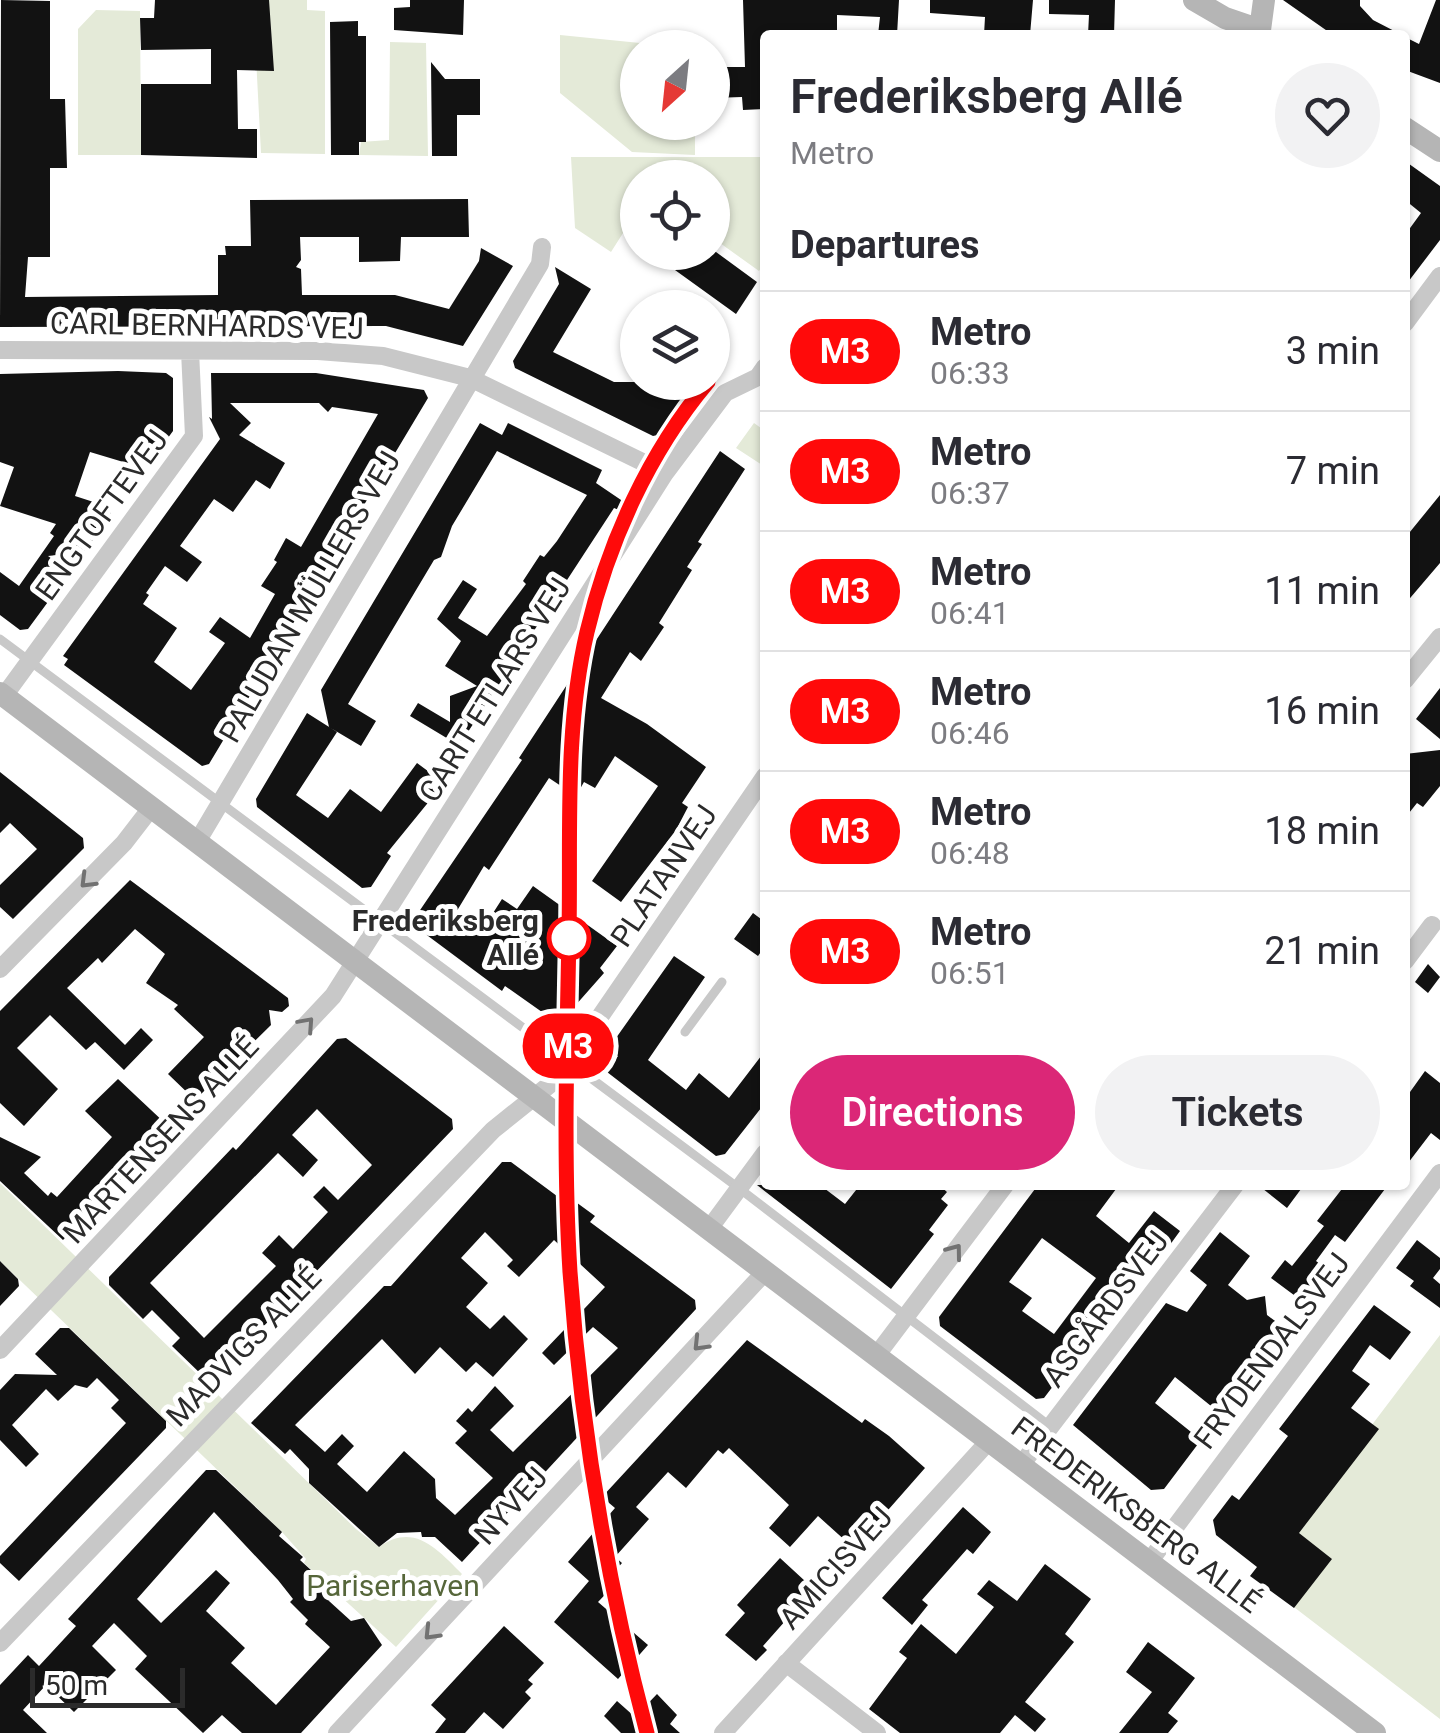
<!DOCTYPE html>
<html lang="en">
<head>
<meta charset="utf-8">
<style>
  :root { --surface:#fff; --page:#f2f2f3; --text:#2b2b33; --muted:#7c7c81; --line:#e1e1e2; --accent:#db2777 }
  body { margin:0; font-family:Roboto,sans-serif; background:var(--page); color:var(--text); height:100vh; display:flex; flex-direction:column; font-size:38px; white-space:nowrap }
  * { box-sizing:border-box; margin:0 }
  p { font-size:32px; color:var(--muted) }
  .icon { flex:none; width:55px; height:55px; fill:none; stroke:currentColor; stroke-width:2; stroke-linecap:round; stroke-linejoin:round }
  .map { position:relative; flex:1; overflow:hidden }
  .drawer { position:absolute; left:760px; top:30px; width:650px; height:1160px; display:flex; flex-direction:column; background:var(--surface); border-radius:10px; box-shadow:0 2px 8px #0004 }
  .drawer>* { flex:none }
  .badge { padding:0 20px; border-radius:32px; font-size:35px; line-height:65px }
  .needle { width:65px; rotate:207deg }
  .tools { position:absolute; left:620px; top:30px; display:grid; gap:20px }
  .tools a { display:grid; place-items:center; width:110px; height:110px; border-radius:50%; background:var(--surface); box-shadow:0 2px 8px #0004; font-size:50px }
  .scale { position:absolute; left:30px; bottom:25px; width:155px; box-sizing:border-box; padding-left:10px; border:5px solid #2b2b2b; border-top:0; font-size:28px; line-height:35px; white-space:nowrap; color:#2b2b2b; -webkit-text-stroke:8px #fff; paint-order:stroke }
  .map>.badge { position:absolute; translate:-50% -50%; box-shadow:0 0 0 5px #fff }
  h2 { padding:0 30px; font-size:38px; line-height:90px }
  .round { display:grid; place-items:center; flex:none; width:105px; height:105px; border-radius:52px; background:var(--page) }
  .head { display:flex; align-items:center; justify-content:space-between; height:170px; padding:0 30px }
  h1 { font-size:48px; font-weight:600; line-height:75px }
  .button { display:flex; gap:20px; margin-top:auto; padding:20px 30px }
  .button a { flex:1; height:115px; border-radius:60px; background:var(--accent); color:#fff; font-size:40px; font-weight:600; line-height:115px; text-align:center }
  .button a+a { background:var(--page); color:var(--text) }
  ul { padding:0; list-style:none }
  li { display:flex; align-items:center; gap:30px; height:120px; padding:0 30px; border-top:2px solid var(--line) }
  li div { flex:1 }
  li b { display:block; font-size:38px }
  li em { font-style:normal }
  li .badge { min-width:110px; font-weight:700; text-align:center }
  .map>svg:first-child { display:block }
</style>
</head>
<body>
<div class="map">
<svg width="1440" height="1733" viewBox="0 0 1440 1733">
  <rect width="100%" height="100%" fill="#fff"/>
  <path fill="#e4ead8" d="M 253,0 L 307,0 L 307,10 L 325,11 L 325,154 L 261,153 Z
    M 96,10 L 140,11 L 141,155 L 78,155 L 78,29 Z
    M 560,35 L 670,46 L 638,48 L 638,122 L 695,123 L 695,155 L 632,152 L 560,93 Z
    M 390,42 L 426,43 L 428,156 L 359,155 L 361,142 L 389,140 Z
    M 571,157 L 765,157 L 765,262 L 759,271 L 713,238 L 712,178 L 638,178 L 637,211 L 611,252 L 575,228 Z
    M 754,423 L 765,431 L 765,467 L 736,448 Z
    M 0,1183 L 356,1529 L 379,1547 C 414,1522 437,1549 462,1574 L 396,1647 L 304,1563 L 306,1559 L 282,1532 L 0,1261 Z
    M 1440,1335 L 1440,1719 L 1256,1578 Z"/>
  <path fill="#121212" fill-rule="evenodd" d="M 1,0 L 50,1 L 50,99 L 65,99 L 67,168 L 50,168 L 50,257 L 28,257 L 25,297 L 218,295 L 218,255 L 226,255 L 225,246 L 251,246 L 250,200 L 468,199 L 469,237 L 401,237 L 400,261 L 359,262 L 359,237 L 300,237 L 301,260 L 296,267 L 301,269 L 302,295 L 395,295 L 449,309 L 479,261 L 481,248 L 513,266 L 463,346 L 386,326 L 0,327 Z
    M 155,0 L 269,0 L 274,71 L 237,70 L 238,129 L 257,129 L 257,158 L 141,155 L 141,84 L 211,84 L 211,49 L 141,50 L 140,18 L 154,18 Z
    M 410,0 L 464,0 L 463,35 L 394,30 L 394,8 L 410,7 Z
    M 743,0 L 899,0 L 897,35 L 878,35 L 880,17 L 837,15 L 837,35 L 765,35 L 765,109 L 743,110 L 742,97 L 712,98 L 712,67 L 745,67 Z
    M 930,0 L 1033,0 L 1030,35 L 984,35 L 985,17 L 930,13 Z
    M 1049,0 L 1115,0 L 1114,35 L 1088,35 L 1089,15 L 1049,14 Z
    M 1283,0 L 1360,0 L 1360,6 L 1373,20 L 1402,35 L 1333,35 Z
    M 1436,0 L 1440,0 L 1440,83 L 1405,70 L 1405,37 L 1419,44 Z
    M 358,21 L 358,36 L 366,36 L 366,142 L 359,142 L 359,155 L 331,155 L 330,22 Z
    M 431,62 L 445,79 L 480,79 L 480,115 L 457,115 L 457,156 L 432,156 Z
    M 1405,161 L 1440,186 L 1440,240 L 1405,286 L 1405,235 L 1421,213 L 1405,200 Z
    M 650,252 L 716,252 L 757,282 L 736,314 Z
    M 555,267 L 591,289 L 553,352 L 614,382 L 695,382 L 662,434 L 653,436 L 515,368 L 513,361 L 559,284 Z
    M 118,371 L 166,373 L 173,378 L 173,431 L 148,465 L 140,467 L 90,452 L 75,496 L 109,507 L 111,515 L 84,552 L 48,556 L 70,572 L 28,629 L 20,630 L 0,615 L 0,572 L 19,586 L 54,536 L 50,533 L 56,524 L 0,506 L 14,467 L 0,462 L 0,374 Z
    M 211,373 L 316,373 L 424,390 L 428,398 L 209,764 L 202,766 L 64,665 L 68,659 L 63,656 L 220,439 L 209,417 L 212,419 ZM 230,403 L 319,403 L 328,412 L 332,407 L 378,414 L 301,547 L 286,538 L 274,560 L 277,562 L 261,586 L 275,594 L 250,638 L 220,617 L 209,632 L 225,643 L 191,690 L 154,662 L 177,628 L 143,604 L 149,595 L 146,593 L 165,566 L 187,582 L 202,562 L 180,546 L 214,499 L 233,512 L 256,480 L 270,489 L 285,463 L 239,435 L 251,423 Z
    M 480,423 L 502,435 L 508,423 L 602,470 L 596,483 L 624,502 L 619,510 L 614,508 L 449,761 L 450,740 L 410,716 L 418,703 L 450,722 L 450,696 L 477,686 L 445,666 L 461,641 L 437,619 L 463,580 L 477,589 L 458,618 L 487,636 L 526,584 L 523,581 L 540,555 L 544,557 L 557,541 L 587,495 L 497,451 L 452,526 L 441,557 L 434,560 L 348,704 L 376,721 L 361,746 L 329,727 L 321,690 Z
    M 720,451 L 745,469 L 698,542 L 702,544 L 687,567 L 692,570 L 659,623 L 664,627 L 641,661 L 630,652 L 601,698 L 647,724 L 706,767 L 682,803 L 688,807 L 676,830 L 621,902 L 592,881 L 658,786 L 615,756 L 595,788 L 584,782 L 576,796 L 549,778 L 489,870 L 484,866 L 452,919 L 479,935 L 502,899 L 517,909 L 533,886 L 617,946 L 600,968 L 604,973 L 559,1024 L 505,986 L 502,991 L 416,927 L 414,919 L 522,760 L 519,758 Z
    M 1440,495 L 1440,563 L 1405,604 L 1405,538 Z
    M 1440,688 L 1440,739 L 1416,719 Z
    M 307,713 L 337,732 L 296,795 L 328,818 L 350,789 L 381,812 L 417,763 L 444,783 L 387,853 L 391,856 L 371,887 L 362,888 L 257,807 L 256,799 Z
    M 1440,750 L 1440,786 L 1423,807 L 1417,803 L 1405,818 L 1405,754 Z
    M 0,772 L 83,838 L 84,848 L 13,919 L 0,907 L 0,885 L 37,849 L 10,823 L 0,833 Z
    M 130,880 L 288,998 L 289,1006 L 282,1012 L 269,1010 L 271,1025 L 195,1100 L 168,1074 L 204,1037 L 174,1009 L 178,1005 L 146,983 L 165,954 L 135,929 L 102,963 L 98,958 L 67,988 L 125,1045 L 141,1028 L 153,1040 L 124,1070 L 95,1042 L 86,1050 L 50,1015 L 17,1048 L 58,1089 L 24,1126 L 0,1103 L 0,1011 Z
    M 753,913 L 765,922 L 765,946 L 758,956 L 734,939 Z
    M 674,956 L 705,977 L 648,1060 L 686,1090 L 699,1073 L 729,1098 L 765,1051 L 765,1103 L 725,1154 L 716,1156 L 607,1072 L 618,1056 L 611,1052 L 616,1038 Z
    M 1428,964 L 1440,977 L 1428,993 L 1415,982 Z
    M 346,1038 L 452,1119 L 453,1129 L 214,1378 L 205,1378 L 172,1346 L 180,1338 L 152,1310 L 143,1319 L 109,1285 L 109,1277 L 233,1147 L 236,1150 L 337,1039 ZM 317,1109 L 372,1165 L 338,1200 L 324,1186 L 313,1197 L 328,1212 L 293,1249 L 279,1235 L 262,1253 L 276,1266 L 204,1338 L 150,1283 L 278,1153 L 303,1177 L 318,1160 L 292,1135 Z
    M 1425,1071 L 1440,1083 L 1440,1140 L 1431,1133 L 1405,1167 L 1405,1099 Z
    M 118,1079 L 167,1125 L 162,1137 L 63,1240 L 0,1181 L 0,1137 L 41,1157 L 24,1173 L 48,1196 L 51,1192 L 57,1197 L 112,1137 L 85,1111 Z
    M 502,1162 L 511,1162 L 565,1202 L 569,1197 L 595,1216 L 590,1222 L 695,1300 L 696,1309 L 462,1562 L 435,1537 L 422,1537 L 421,1532 L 397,1533 L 379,1547 L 309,1483 L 309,1469 L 290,1449 L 285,1454 L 251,1423 L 384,1286 L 391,1286 ZM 485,1232 L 513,1260 L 507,1266 L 519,1277 L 554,1240 L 605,1287 L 542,1353 L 554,1365 L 593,1327 L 618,1348 L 513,1452 L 490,1430 L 514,1406 L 495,1386 L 472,1412 L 468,1408 L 456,1421 L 467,1431 L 455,1443 L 493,1478 L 455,1515 L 436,1498 L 435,1479 L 404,1451 L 367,1492 L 337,1464 L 354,1446 L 342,1434 L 325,1452 L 295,1425 L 382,1339 L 415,1374 L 440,1347 L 466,1372 L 476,1362 L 493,1377 L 528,1339 L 504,1315 L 490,1329 L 466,1307 L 488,1283 L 461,1258 Z
    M 757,1185 L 820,1185 L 845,1204 L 860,1185 L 939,1185 L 947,1192 L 941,1199 L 948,1205 L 929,1230 L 934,1234 L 891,1289 Z
    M 1038,1185 L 1119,1185 L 1096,1216 L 1129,1243 L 1154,1211 L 1180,1231 L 1164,1253 L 1158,1248 L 1044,1398 L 1036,1399 L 940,1326 L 939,1317 ZM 1042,1238 L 1096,1278 L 1054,1334 L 1022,1311 L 1032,1298 L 1009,1282 Z
    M 1258,1185 L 1304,1185 L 1287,1208 Z
    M 1345,1185 L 1388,1185 L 1345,1242 L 1335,1235 L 1316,1261 L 1331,1272 L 1306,1304 L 1271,1278 L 1285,1260 L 1292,1266 L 1324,1226 L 1317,1221 Z
    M 1220,1232 L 1250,1256 L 1228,1285 L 1247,1300 L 1265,1296 L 1267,1315 L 1286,1329 L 1264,1358 L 1259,1355 L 1223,1405 L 1211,1406 L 1175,1377 L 1155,1403 L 1201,1440 L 1164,1489 L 1151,1490 L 1073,1425 L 1166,1303 L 1187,1312 L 1207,1285 L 1190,1271 Z
    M 1417,1240 L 1440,1258 L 1440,1269 L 1433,1278 L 1440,1284 L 1440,1308 L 1410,1286 L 1414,1281 L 1396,1268 Z
    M 0,1261 L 18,1279 L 19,1286 L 0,1306 Z
    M 1374,1305 L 1411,1332 L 1390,1360 L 1370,1345 L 1352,1371 L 1370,1384 L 1351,1408 L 1379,1429 L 1299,1533 L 1332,1559 L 1294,1608 L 1250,1576 L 1257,1567 L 1216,1535 L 1213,1520 L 1232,1495 L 1239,1500 L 1288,1436 L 1279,1429 Z
    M 60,1328 L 69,1328 L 166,1421 L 166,1428 L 19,1581 L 0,1563 L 0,1556 L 126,1423 L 111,1408 L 119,1400 L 97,1378 L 87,1388 L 75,1385 L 58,1401 L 46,1389 L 12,1425 L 39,1454 L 26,1467 L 0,1440 L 0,1390 L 15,1374 L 57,1375 L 35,1354 Z
    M 747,1340 L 862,1423 L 865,1419 L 889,1436 L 925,1468 L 874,1526 L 868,1521 L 848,1543 L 818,1516 L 790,1547 L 769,1528 L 789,1505 L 729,1448 L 723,1454 L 718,1450 L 686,1488 L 668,1472 L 636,1507 L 649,1519 L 615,1557 L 622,1563 L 615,1571 L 621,1578 L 598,1602 L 648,1645 L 618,1679 L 554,1622 L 589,1581 L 568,1562 L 615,1508 L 602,1497 Z
    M 206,1470 L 216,1470 L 282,1532 L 279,1536 L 303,1557 L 300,1560 L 336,1593 L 329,1601 L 351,1621 L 364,1618 L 382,1645 L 301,1733 L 242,1733 L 222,1715 L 203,1733 L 135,1669 L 147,1656 L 114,1623 L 92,1646 L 116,1670 L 74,1712 L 46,1685 L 23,1710 L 47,1733 L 0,1733 L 0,1685 L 28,1655 L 39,1666 L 76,1626 L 68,1619 ZM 214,1512 L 278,1580 L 293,1599 L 290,1602 L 308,1620 L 305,1624 L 330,1647 L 276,1705 L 231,1663 L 245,1648 L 206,1611 L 230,1583 L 216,1570 L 161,1623 L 137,1599 Z
    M 963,1507 L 991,1532 L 973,1554 L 967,1549 L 922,1600 L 928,1605 L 912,1625 L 882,1598 Z
    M 780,1558 L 818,1593 L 806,1606 L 802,1602 L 763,1646 L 767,1650 L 756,1661 L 725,1635 L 745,1613 L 737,1605 Z
    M 1045,1564 L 1091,1599 L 1065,1634 L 1074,1642 L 1025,1702 L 1046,1719 L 1035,1732 L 1015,1715 L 1000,1733 L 900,1733 L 869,1709 L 907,1658 L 899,1652 L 921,1624 L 956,1654 L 994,1607 L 977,1594 L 989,1580 L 1017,1601 Z
    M 504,1626 L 544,1663 L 528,1680 L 533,1684 L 525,1692 L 531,1698 L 503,1729 L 484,1712 L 465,1733 L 435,1733 L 446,1719 L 431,1705 Z
    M 1148,1642 L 1195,1678 L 1168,1713 L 1178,1721 L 1168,1733 L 1119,1733 L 1152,1692 L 1126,1672 Z
    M 657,1694 L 677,1715 L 670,1724 L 680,1733 L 621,1733 L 604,1716 L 617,1701 L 635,1717 Z"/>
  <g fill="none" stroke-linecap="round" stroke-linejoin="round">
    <path stroke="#c8c8c8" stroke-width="9" d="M 0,639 L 740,1189 L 1051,1427
      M 685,1032 L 722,982"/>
    <path stroke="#c8c8c8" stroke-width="18" d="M 1405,323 L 1440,276
      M 0,350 L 318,351 L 383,356 L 470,378 L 665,473
      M 1405,680 L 1440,637
      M 4,696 L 194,436 L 190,351
      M 197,842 L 540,264 L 542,247
      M 1405,961 L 1432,925
      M 0,969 L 124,843 L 151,808
      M 709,1229 L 765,1153
      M 0,1350 L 333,996 L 665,473 L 725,393 L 758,377 L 765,367
      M 876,1356 L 1005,1185
      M 1021,1465 L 1235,1185
      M 1149,1562 L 1440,1173
      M 0,1643 L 493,1130 L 558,1078 L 765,776
      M 786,1663 L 877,1733
      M 337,1733 L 765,1272
      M 723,1733 L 989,1441"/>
    <path stroke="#b5b5b5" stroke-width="22" d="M 1194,0 L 1225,18 L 1260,30
      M 1260,30 L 1264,0
      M 1405,128 L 1440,151
      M 0,693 L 1375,1733"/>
  </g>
  <defs><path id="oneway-chevron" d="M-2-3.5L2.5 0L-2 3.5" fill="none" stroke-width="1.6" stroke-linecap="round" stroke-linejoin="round" transform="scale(2.5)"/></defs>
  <g stroke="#727272">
    <use href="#oneway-chevron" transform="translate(87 881) rotate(135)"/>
    <use href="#oneway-chevron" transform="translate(307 1024) rotate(-48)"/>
    <use href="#oneway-chevron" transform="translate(955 1251) rotate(-53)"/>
    <use href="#oneway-chevron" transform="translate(700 1344) rotate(134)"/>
    <use href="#oneway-chevron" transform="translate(431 1633) rotate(134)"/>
  </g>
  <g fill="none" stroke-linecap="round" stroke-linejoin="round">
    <g stroke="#fff" stroke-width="22">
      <path id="line" d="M 647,1733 C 607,1582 581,1429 570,1272 C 563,1159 567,1046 569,933 C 571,833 564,730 587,632 C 608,543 649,452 708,382"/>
    </g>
    <use href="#line" stroke="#ff0a0a" stroke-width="15"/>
  </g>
  <circle fill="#fff" stroke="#ff0a0a" stroke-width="5" cx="569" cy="938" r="20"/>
  <g text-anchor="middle" stroke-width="10" stroke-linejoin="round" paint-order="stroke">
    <g font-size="30" fill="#2b2b2b" stroke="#fff">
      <text transform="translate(207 326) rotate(1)" y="10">CARL BERNHARDS VEJ</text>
      <text transform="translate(102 515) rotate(-54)" y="10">ENGTOFTEVEJ</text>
      <text transform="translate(310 597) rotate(-60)" y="10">PALUDAN MÜLLERS VEJ</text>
      <text transform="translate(495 690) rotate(-58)" y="10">CARIT ETLARS VEJ</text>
      <text transform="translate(664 876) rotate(-56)" y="10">PLATANVEJ</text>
      <text transform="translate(161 1140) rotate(-47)" y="10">MARTENSENS ALLÉ</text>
      <text transform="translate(1106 1309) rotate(-53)" y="10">ASGÅRDSVEJ</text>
      <text transform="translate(244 1347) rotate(-46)" y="10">MADVIGS ALLÉ</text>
      <text transform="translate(1272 1351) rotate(-53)" y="10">FRYDENDALSVEJ</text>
      <text transform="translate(511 1506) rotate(-48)" y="10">NYVEJ</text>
      <text transform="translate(1136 1515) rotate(37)" y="10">FREDERIKSBERG ALLÉ</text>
      <text transform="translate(836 1568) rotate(-48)" y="10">AMICISVEJ</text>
    </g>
    <g font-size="30" font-weight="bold" fill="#2b2b2b" stroke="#fff" text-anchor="end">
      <text x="539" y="931">Frederiksberg<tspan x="539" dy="34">Allé</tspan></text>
    </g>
    <g font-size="30" fill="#56663a" stroke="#fff">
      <text x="393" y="1596">Pariserhaven</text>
    </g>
  </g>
</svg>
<div class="tools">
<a><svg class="needle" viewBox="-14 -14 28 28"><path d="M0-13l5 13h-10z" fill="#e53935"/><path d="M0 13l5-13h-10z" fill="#7c7c81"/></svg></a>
<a><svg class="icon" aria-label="locate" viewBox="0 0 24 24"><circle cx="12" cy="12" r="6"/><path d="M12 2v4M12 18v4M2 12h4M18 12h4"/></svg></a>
<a><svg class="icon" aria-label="layers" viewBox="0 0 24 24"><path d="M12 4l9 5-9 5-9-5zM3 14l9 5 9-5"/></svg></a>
</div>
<div class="scale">50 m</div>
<b class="badge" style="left:568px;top:1046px;background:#ff0a0a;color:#fff">M3</b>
<section class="drawer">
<div class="head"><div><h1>Frederiksberg Allé</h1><p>Metro</p></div><a class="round"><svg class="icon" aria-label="heart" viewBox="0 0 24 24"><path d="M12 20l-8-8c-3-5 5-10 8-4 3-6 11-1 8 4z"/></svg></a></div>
<h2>Departures</h2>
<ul>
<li><span class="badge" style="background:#ff0a0a;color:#fff">M3</span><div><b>Metro</b><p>06:33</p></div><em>3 min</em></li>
<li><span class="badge" style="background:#ff0a0a;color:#fff">M3</span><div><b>Metro</b><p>06:37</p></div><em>7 min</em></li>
<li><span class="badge" style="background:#ff0a0a;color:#fff">M3</span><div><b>Metro</b><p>06:41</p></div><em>11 min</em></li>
<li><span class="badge" style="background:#ff0a0a;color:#fff">M3</span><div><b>Metro</b><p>06:46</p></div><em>16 min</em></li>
<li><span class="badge" style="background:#ff0a0a;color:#fff">M3</span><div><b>Metro</b><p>06:48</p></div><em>18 min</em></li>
<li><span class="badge" style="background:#ff0a0a;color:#fff">M3</span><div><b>Metro</b><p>06:51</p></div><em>21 min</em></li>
</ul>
<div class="button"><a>Directions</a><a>Tickets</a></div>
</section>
</div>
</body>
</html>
